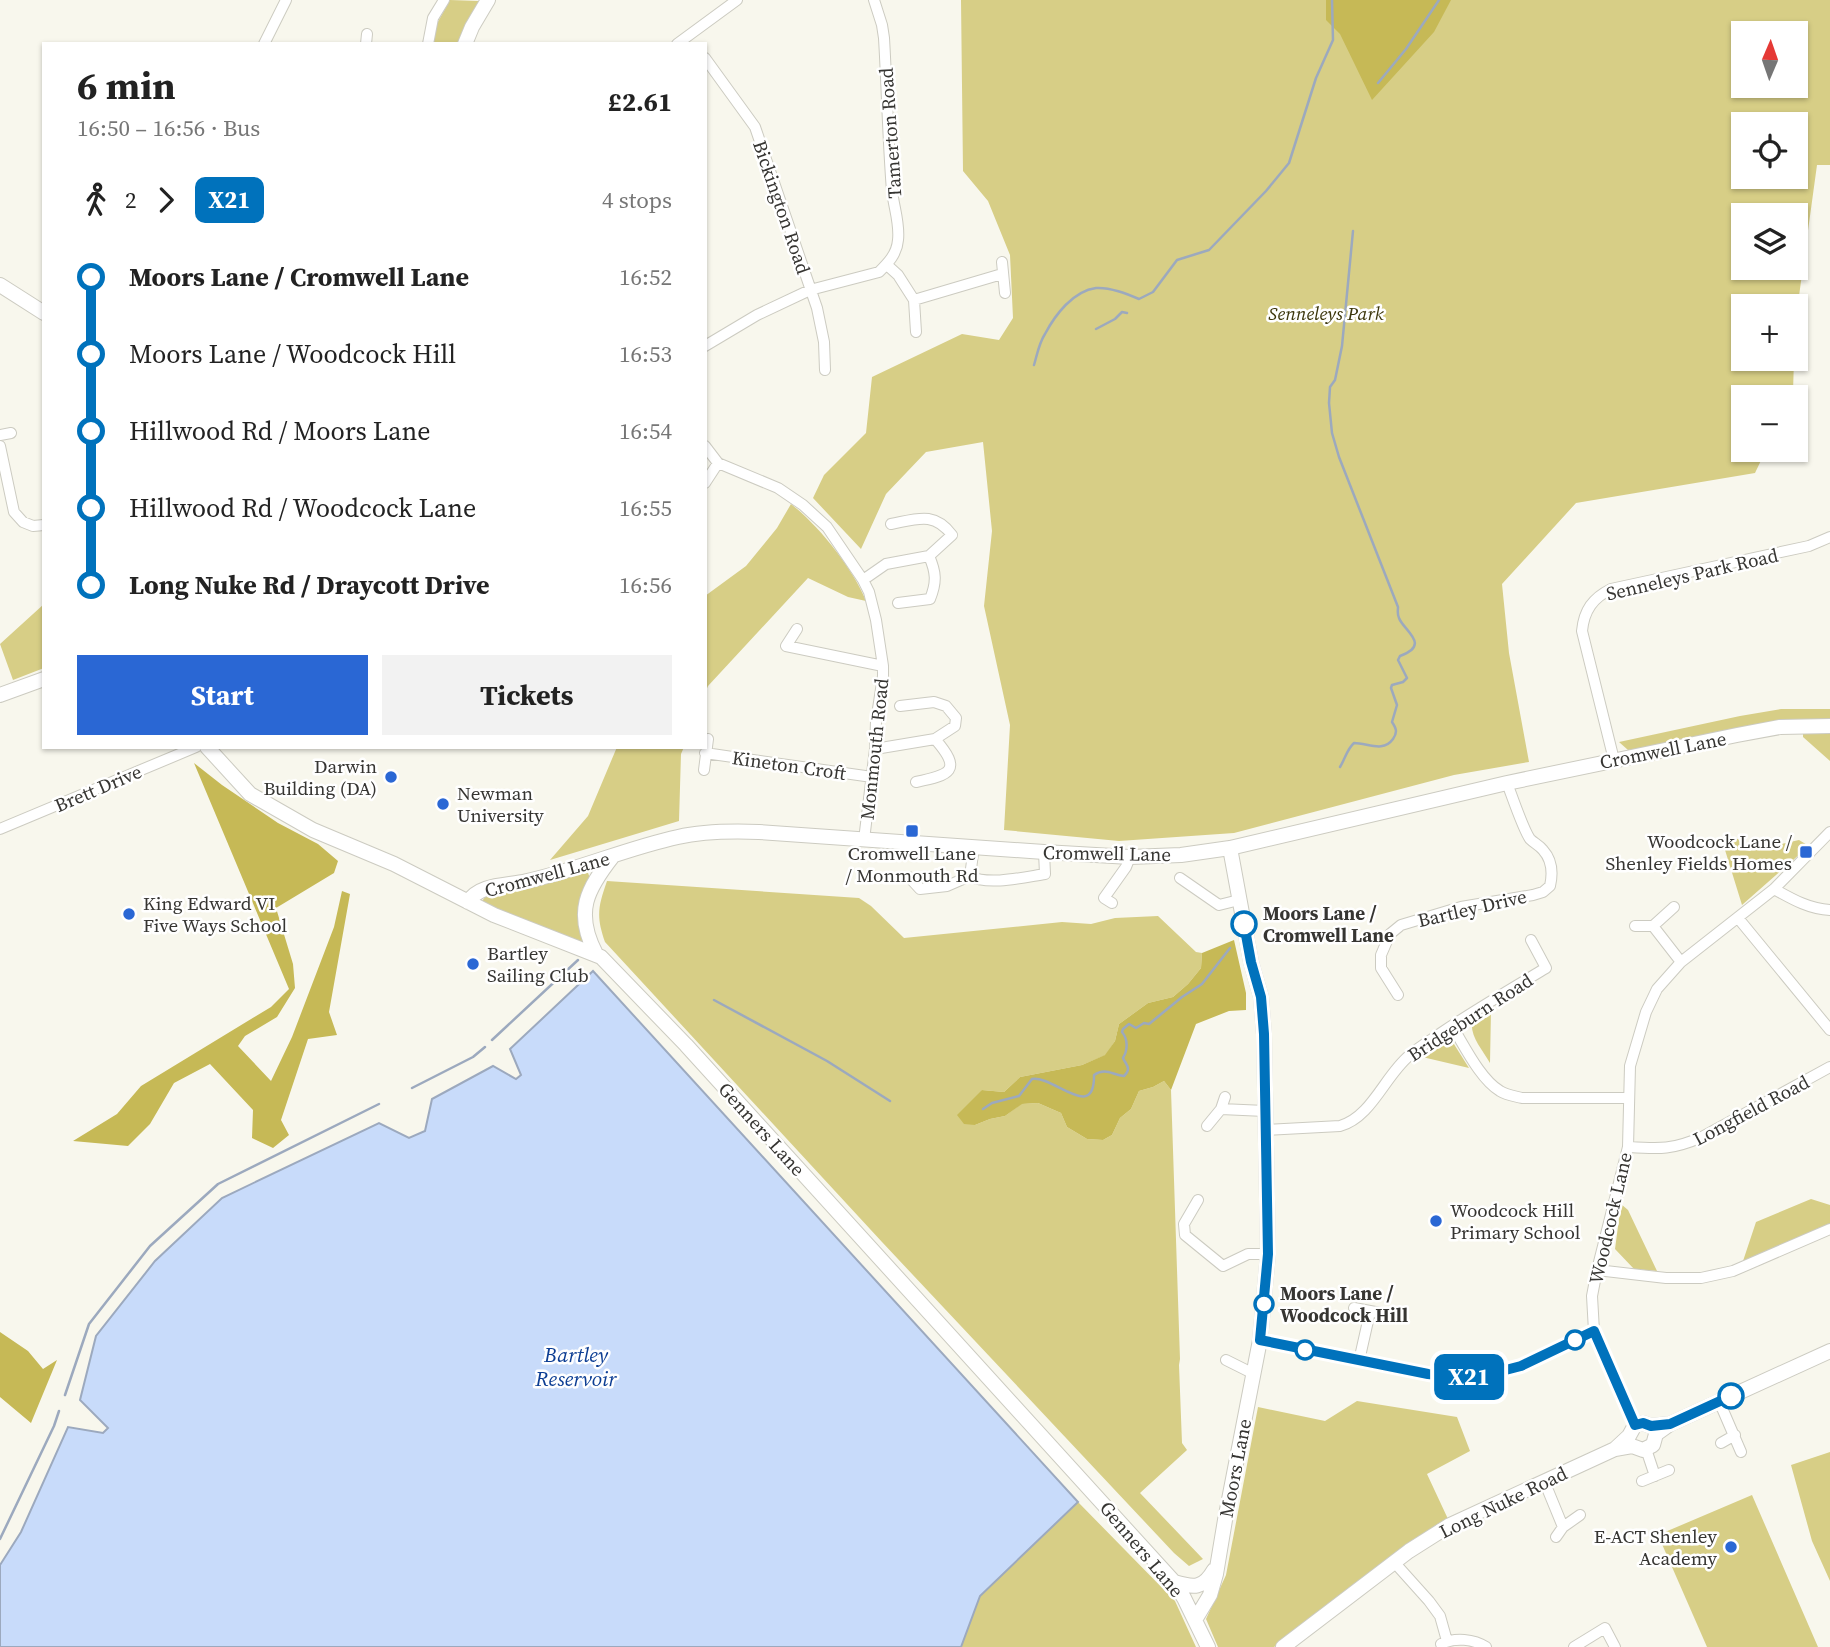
<!DOCTYPE html>
<html lang="en">
<head>
<meta charset="utf-8">
<style>
  :root { --surface:#fff; --page:#f2f2f2; --text:#222; --muted:#767676; --accent:#2a67d4 }
  body { margin:0; font-family:"Source Serif 4",serif; background:var(--page); color:var(--text); height:100vh; display:flex; flex-direction:column; font-size:26px; white-space:nowrap }
  * { box-sizing:border-box; margin:0 }
  p { font-size:23px; color:var(--muted) }
  .icon { flex:none; width:38px; height:38px; fill:none; stroke:currentColor; stroke-width:2; stroke-linecap:round; stroke-linejoin:round }
  .map { position:relative; flex:1; overflow:hidden }
  .panel { position:absolute; left:42px; top:42px; width:665px; height:707px; display:flex; flex-direction:column; background:var(--surface); border-radius:0px; box-shadow:0 2px 5px #0004 }
  .panel>* { flex:none }
  .badge { padding:0 14px; border-radius:10px; font-size:24px; line-height:46px }
  .needle { width:46px; rotate:2deg }
  .tools { position:absolute; left:1731px; top:21px; display:grid; gap:14px }
  .tools a { display:grid; place-items:center; width:77px; height:77px; border-radius:0px; background:var(--surface); box-shadow:0 2px 5px #0004; font-size:35px }
  .map>.badge { position:absolute; translate:-50% -50%; box-shadow:0 0 0 4px #fff }
  .legs { display:flex; align-items:center; gap:10px; height:77px; padding:0 35px; font-size:23px }
  .legs p { margin-inline-start:auto }
  .summary { display:flex; align-items:center; justify-content:space-between; height:119px; padding:0 35px }
  h1 { font-size:38px; font-weight:700; line-height:52px }
  .primary-button { display:flex; gap:14px; margin-top:auto; padding:14px 35px }
  .primary-button a { flex:1; height:80px; border-radius:0px; background:var(--accent); color:#fff; font-size:28px; font-weight:700; line-height:80px; text-align:center }
  .primary-button a+a { background:var(--page); color:var(--text) }
  ul { padding:0 35px; list-style:none }
  li { display:flex; align-items:center; gap:24px; height:77px; font-size:26px }
  li i { display:grid; place-items:center; width:10px; height:100%; margin:0 9px; background:currentColor }
  li i::after { content:''; width:18px; height:18px; margin:-9px; border:5px solid; border-radius:50%; background:var(--surface) }
  li p { margin-inline-start:auto }
  li:first-child i { background:linear-gradient(#0000 50%,currentColor 0) }
  li:last-child i { background:linear-gradient(currentColor 50%,#0000 0) }
  .map>svg:first-child { display:block }
</style>
</head>
<body>
<div class="map">
<svg width="1830" height="1647" viewBox="0 0 1830 1647">
  <rect width="100%" height="100%" fill="#f8f7ed"/>
  <path fill="#d7ce86" fill-rule="evenodd" d="M 450,0 L 479,1 L 458,44 L 432,44 L 435,27 Z
    M 961,0 L 1830,0 L 1830,165 L 1817,165 L 1796,318 L 1796,306 L 1743,306 L 1743,359 L 1794,359 L 1793,392 L 1791,397 L 1743,397 L 1743,450 L 1766,450 L 1755,473 L 1576,503 L 1502,584 L 1509,653 L 1529,762 L 1454,775 L 1234,833 L 1119,841 L 1004,830 L 1010,725 L 984,606 L 992,531 L 983,442 L 926,452 L 886,494 L 861,549 L 813,498 L 824,475 L 866,433 L 872,377 L 962,334 L 999,340 L 1013,318 L 1010,255 L 988,201 L 963,171 ZM 1743,33 L 1796,33 L 1796,86 L 1743,86 ZM 1743,124 L 1796,124 L 1796,177 L 1743,177 ZM 1743,215 L 1796,215 L 1796,268 L 1743,268 Z
    M 791,504 C 818,525 853,568 866,601 L 848,597 L 808,578 L 708,686 L 705,693 L 705,596 L 746,566 L 777,528 Z
    M 44,604 L 44,668 L 13,680 L 0,644 Z
    M 1781,709 L 1830,709 L 1830,720 L 1641,749 L 1628,750 L 1619,742 L 1740,716 Z
    M 1803,731 L 1830,732 L 1830,761 L 1803,737 Z
    M 617,747 L 684,747 L 681,754 L 679,821 L 550,860 L 588,816 Z
    M 1721,837 L 1738,839 L 1745,850 L 1750,851 L 1799,840 L 1809,846 L 1742,905 Z
    M 583,871 L 588,873 L 590,878 L 584,946 L 493,910 L 482,901 L 486,896 L 537,885 Z
    M 607,881 L 859,898 L 871,906 L 904,938 L 1062,922 L 1091,924 L 1115,918 L 1158,916 L 1196,952 L 1202,953 L 1201,968 L 1188,984 L 1173,997 L 1148,1003 L 1119,1024 L 1115,1041 L 1106,1055 L 1082,1065 L 1020,1077 L 1004,1092 L 982,1090 L 975,1125 L 990,1119 L 1005,1116 L 1021,1104 L 1038,1103 L 1061,1113 L 1067,1127 L 1087,1139 L 1103,1140 L 1112,1135 L 1120,1118 L 1131,1109 L 1139,1091 L 1153,1087 L 1164,1081 L 1171,1090 L 1180,1359 L 1179,1365 L 1182,1443 L 1187,1450 L 1140,1493 L 1203,1559 L 1189,1566 L 1174,1553 L 882,1242 L 605,942 C 596,916 598,907 607,881 Z
    M 1491,1010 L 1490,1063 C 1482,1049 1470,1037 1472,1021 Z
    M 1446,1038 L 1452,1041 L 1469,1068 L 1418,1056 Z
    M 1811,1199 L 1830,1205 L 1830,1229 L 1741,1267 L 1756,1222 Z
    M 1621,1204 L 1628,1210 L 1657,1271 L 1634,1269 L 1615,1249 Z
    M 1357,1401 L 1457,1417 L 1470,1451 L 1427,1474 L 1448,1519 L 1411,1541 L 1274,1647 L 1218,1647 L 1206,1619 L 1226,1575 L 1258,1407 L 1325,1421 Z
    M 1830,1452 L 1830,1581 L 1812,1541 L 1791,1465 Z
    M 1752,1495 L 1818,1647 L 1707,1647 L 1658,1535 Z
    M 1078,1502 L 1175,1601 L 1196,1647 L 961,1647 L 980,1596 Z"/>
  <path fill="#c6b956" d="M 1326,0 L 1451,0 L 1434,32 L 1372,100 L 1340,34 L 1326,20 Z
    M 194,763 L 222,785 L 278,823 L 318,844 L 338,861 L 334,873 L 276,908 L 293,964 L 295,988 L 277,1017 L 245,1036 L 238,1046 L 271,1081 L 292,1037 L 334,927 L 342,891 L 350,894 L 329,1012 L 337,1035 L 308,1039 L 281,1120 L 289,1135 L 273,1148 L 252,1138 L 253,1110 L 210,1064 L 174,1083 L 150,1124 L 128,1146 L 73,1141 L 117,1114 L 141,1086 L 271,1007 L 289,989 Z
    M 1234,940 L 1246,993 L 1246,1010 L 1229,1011 L 1196,1024 L 1171,1090 L 1164,1081 L 1153,1087 L 1139,1091 L 1131,1109 L 1120,1118 L 1112,1135 L 1103,1140 L 1087,1139 L 1067,1127 L 1061,1113 L 1038,1103 L 1022,1104 L 1005,1116 L 990,1119 L 975,1125 L 964,1124 L 957,1115 L 982,1090 L 1004,1092 L 1020,1077 L 1082,1065 L 1105,1055 L 1115,1041 L 1119,1024 L 1148,1003 L 1173,997 L 1188,984 L 1201,968 L 1202,953 Z
    M 0,1332 L 28,1351 L 43,1369 L 57,1360 L 31,1423 L 0,1397 Z"/>
  <path fill="#c8dbfa" stroke="#9ca9be" stroke-width="2" d="M 593,971 L 1078,1502 L 980,1596 L 961,1647 L 0,1647 L 0,1565 L 21,1532 L 68,1427 L 103,1433 L 108,1428 L 80,1400 L 96,1336 L 155,1261 L 222,1198 L 379,1123 L 409,1138 L 425,1131 L 432,1099 L 493,1066 L 516,1079 L 521,1075 L 510,1049 Z"/>
  <g fill="none" stroke-linecap="round" stroke-linejoin="round">
    <path stroke="#9ca9be" stroke-width="2.5" d="M 1378,83 L 1406,49 L 1439,0
      M 1096,329 L 1115,319 L 1122,312 L 1127,313
      M 1034,365 C 1037,355 1039,343 1045,334 C 1055,315 1073,291 1096,288 C 1110,287 1127,294 1139,299 L 1153,292 L 1177,260 L 1209,250 L 1266,191 L 1289,163 L 1316,78 L 1333,40 L 1332,0
      M 1340,767 C 1345,759 1347,749 1354,743 C 1368,743 1383,753 1393,739 C 1398,732 1396,728 1392,722 L 1397,705 L 1391,688 L 1392,685 L 1403,682 L 1407,678 L 1398,660 L 1400,656 C 1432,645 1403,630 1399,618 C 1397,614 1398,611 1398,607 L 1339,457 L 1332,433 L 1329,403 L 1330,387 L 1335,380 L 1342,346 L 1353,231
      M 714,1000 L 827,1061 L 890,1101
      M 492,1040 L 578,960
      M 412,1088 L 473,1057 L 485,1047
      M 983,1109 L 992,1103 L 1019,1096 L 1032,1079 C 1053,1075 1095,1123 1094,1075 C 1106,1067 1112,1075 1124,1076 C 1132,1068 1126,1065 1123,1058 C 1128,1050 1128,1039 1122,1032 L 1123,1029 L 1129,1024 L 1136,1028 L 1144,1023 L 1149,1024 L 1182,997 L 1202,984 L 1230,948
      M 65,1395 L 89,1324 L 150,1246 L 218,1184 L 379,1104
      M 0,1539 L 54,1426 L 59,1411"/>
    <g stroke="#cccbc1" stroke-width="12">
      <path id="street" d="M 264,44 L 286,0
        M 366,44 L 367,34
        M 428,44 L 433,18 L 444,0
        M 677,44 L 737,0
        M 705,58 L 755,127 L 817,308 L 824,342 L 825,370
        M 1002,262 L 1005,293
        M 887,265 L 898,275 L 914,300 L 916,332
        M 914,300 L 1002,274
        M 705,346 L 757,315 L 810,290 L 879,272 C 888,263 897,254 898,240 C 900,224 894,208 892,191 C 888,141 887,89 884,38 L 882,25 L 874,0
        M 0,435 L 11,433
        M 0,446 L 14,512 L 23,522 L 33,526 L 44,525
        M 705,446 L 718,463 L 778,488 L 803,505 L 827,527 L 863,580 L 869,592 L 876,620 L 883,666 L 883,676 L 876,722 L 875,749 L 864,840
        M 705,483 L 718,463
        M 891,524 C 917,519 934,511 952,535 L 929,556 C 936,572 937,582 930,599 L 898,603
        M 863,580 L 886,564 L 929,556
        M 797,629 L 786,646 L 883,666
        M 900,706 L 934,702 L 946,706 L 956,718 L 955,726 L 935,739 C 963,771 950,775 916,782
        M 875,749 L 935,739
        M 705,753 L 872,777
        M 1614,760 L 1582,631 C 1584,610 1593,598 1611,589 L 1809,546 L 1830,537
        M 704,770 L 708,739
        M 0,829 L 196,747
        M 974,847 L 970,876 C 988,886 1025,877 1045,874 L 1044,852
        M 909,877 L 920,889 L 947,886 L 970,876
        M 1180,878 L 1219,905 L 1239,900
        M 1774,889 C 1792,899 1809,909 1830,910
        M 1112,903 L 1104,898 L 1126,867 L 1130,857
        M 1738,918 L 1830,1030
        M 1635,926 L 1653,926 L 1674,907
        M 1653,926 L 1681,962
        M 1398,995 L 1381,968 L 1381,955 L 1390,934 L 1401,925 L 1461,907 L 1533,895 L 1543,892 L 1550,886 C 1553,873 1552,860 1543,850 C 1539,845 1534,843 1530,839 C 1523,829 1512,796 1507,783
        M 1452,1026 C 1464,1045 1480,1079 1500,1091 C 1506,1095 1514,1096 1522,1098 L 1629,1098
        M 1221,1109 L 1265,1111
        M 1207,1126 L 1221,1109 L 1225,1097
        M 1265,1130 L 1340,1126 C 1372,1117 1385,1075 1410,1055 C 1419,1047 1431,1040 1441,1033 C 1475,1010 1511,989 1546,968 L 1531,940
        M 1628,1147 C 1660,1149 1672,1150 1702,1137 L 1830,1067
        M 1198,1200 L 1184,1224 L 1185,1235 L 1223,1266 L 1248,1254 L 1268,1254
        M 1597,1270 L 1666,1278 L 1701,1278 L 1733,1271 L 1830,1229
        M 1354,1308 L 1386,1314
        M 1260,1340 L 1428,1374 L 1462,1378 L 1494,1373 L 1521,1366 L 1594,1331
        M 1226,1360 L 1254,1374
        M 1359,1361 L 1370,1312
        M 1719,1401 L 1741,1452
        M 1635,1425 L 1594,1331 L 1592,1296 L 1597,1270 L 1628,1147 L 1630,1066 L 1646,1012 L 1657,989 L 1681,962 L 1774,889 L 1830,832
        M 1721,1443 L 1735,1435
        M 1646,1449 L 1655,1476
        M 1642,1481 L 1669,1470
        M 1542,1482 L 1547,1488 L 1563,1527
        M 1556,1537 L 1563,1527 L 1580,1515
        M 1394,1562 L 1429,1601 L 1440,1616 L 1447,1641
        M 1441,1644 C 1455,1637 1474,1639 1486,1647
        M 1574,1647 L 1605,1628 L 1615,1647"/>
    </g>
    <g stroke="#cccbc1" stroke-width="16">
      <path id="secondary" d="M 465,44 L 472,27 L 488,0
        M 0,285 L 44,313
        M 0,695 L 44,679
        M 207,747 L 250,794 L 313,830 L 394,864 L 494,915 L 601,957 L 686,1045 L 1174,1582 L 1184,1598 L 1208,1647
        M 468,902 C 480,883 508,886 527,881 C 578,870 627,848 678,837 C 704,831 732,831 759,832 L 1044,852 L 1130,857 L 1181,855 L 1230,848 L 1507,783 L 1737,735 L 1780,727 L 1830,726
        M 596,954 C 574,912 587,889 613,856
        M 1615,1449 L 1629,1436 L 1635,1425 L 1643,1423 L 1651,1426 L 1669,1424
        M 1174,1582 C 1194,1588 1203,1589 1214,1570
        M 1195,1620 L 1210,1595 L 1216,1574 L 1225,1520 L 1260,1340 L 1268,1254 L 1264,1034 L 1261,997 L 1251,962 L 1230,848
        M 1283,1647 L 1409,1551 L 1450,1525 L 1615,1449 L 1632,1446 L 1643,1450 L 1653,1445 L 1656,1434 L 1670,1424 L 1830,1351"/>
    </g>
    <use href="#street" stroke="#fff" stroke-width="10"/>
    <use href="#secondary" stroke="#fff" stroke-width="14"/>
  </g>
  <g fill="none" stroke-linecap="round" stroke-linejoin="round">
    <g stroke="#fff" stroke-width="16">
      <path id="line-1" d="M 1244,924 L 1251,962 L 1261,997 L 1264,1034 L 1268,1254 L 1260,1340 L 1428,1374 L 1462,1378 L 1494,1373 L 1521,1366 L 1594,1331 L 1635,1425 L 1643,1423 L 1651,1426 L 1670,1424 L 1731,1396"/>
    </g>
    <use href="#line-1" stroke="#0072bc" stroke-width="10"/>
  </g>
  <g fill="#2a67d4" stroke="#fff" stroke-width="2.5">
    <circle cx="391" cy="777" r="7"/>
    <circle cx="443" cy="804" r="7"/>
    <rect x="905" y="824" width="14" height="14" rx="3.5"/>
    <rect x="1799" y="845" width="14" height="14" rx="3.5"/>
    <circle cx="129" cy="914" r="7"/>
    <circle cx="473" cy="964" r="7"/>
    <circle cx="1436" cy="1221" r="7"/>
    <circle cx="1731" cy="1547" r="7"/>
  </g>
  <g fill="#fff" stroke="#0072bc" stroke-width="3.5">
    <circle cx="1244" cy="924" r="12"/>
    <circle cx="1264" cy="1304" r="9"/>
    <circle cx="1575" cy="1340" r="9"/>
    <circle cx="1305" cy="1350" r="9"/>
    <circle cx="1731" cy="1396" r="12"/>
  </g>
  <g text-anchor="middle" stroke-width="5" stroke-linejoin="round" paint-order="stroke">
    <g font-size="19" fill="#363532" stroke="#fff">
      <text transform="translate(890 133) rotate(-94)" y="7">Tamerton Road</text>
      <text transform="translate(782 207) rotate(71)" y="7">Bickington Road</text>
      <text transform="translate(1692 574) rotate(-13)" y="7">Senneleys Park Road</text>
      <text transform="translate(874 749) rotate(-84)" y="7">Monmouth Road</text>
      <text transform="translate(1663 750) rotate(-11)" y="7">Cromwell Lane</text>
      <text transform="translate(789 765) rotate(8)" y="7">Kineton Croft</text>
      <text transform="translate(98 788) rotate(-23)" y="7">Brett Drive</text>
      <text transform="translate(1107 853) rotate(1)" y="7">Cromwell Lane</text>
      <text transform="translate(547 874) rotate(-15)" y="7">Cromwell Lane</text>
      <text transform="translate(1472 908) rotate(-13)" y="7">Bartley Drive</text>
      <text transform="translate(1470 1017) rotate(-33)" y="7">Bridgeburn Road</text>
      <text transform="translate(1751 1110) rotate(-28)" y="7">Longfield Road</text>
      <text transform="translate(762 1129) rotate(48)" y="7">Genners Lane</text>
      <text transform="translate(1610 1218) rotate(-77)" y="7">Woodcock Lane</text>
      <text transform="translate(1235 1468) rotate(-79)" y="7">Moors Lane</text>
      <text transform="translate(1503 1502) rotate(-26)" y="7">Long Nuke Road</text>
      <text transform="translate(1142 1549) rotate(50)" y="7">Genners Lane</text>
    </g>
    <g font-size="19" font-style="italic" fill="#3c360b" stroke="#fff">
      <text x="1326" y="320">Senneleys Park</text>
    </g>
    <g font-size="19" fill="#363532" stroke="#fff" text-anchor="start">
      <text x="377" y="773" text-anchor="end">Darwin<tspan x="377" dy="22">Building (DA)</tspan></text>
      <text x="457" y="800">Newman<tspan x="457" dy="22">University</tspan></text>
      <text x="1792" y="848" text-anchor="end">Woodcock Lane /<tspan x="1792" dy="22">Shenley Fields Homes</tspan></text>
      <text x="912" y="860" text-anchor="middle">Cromwell Lane<tspan x="912" dy="22">/ Monmouth Rd</tspan></text>
      <text x="143" y="910">King Edward VI<tspan x="143" dy="22">Five Ways School</tspan></text>
      <text x="487" y="960">Bartley<tspan x="487" dy="22">Sailing Club</tspan></text>
      <text x="1450" y="1217">Woodcock Hill<tspan x="1450" dy="22">Primary School</tspan></text>
      <text x="1717" y="1543" text-anchor="end">E-ACT Shenley<tspan x="1717" dy="22">Academy</tspan></text>
    </g>
    <g font-size="19" font-weight="bold" fill="#363532" stroke="#fff" text-anchor="start">
      <text x="1263" y="920">Moors Lane /<tspan x="1263" dy="22">Cromwell Lane</tspan></text>
      <text x="1280" y="1300">Moors Lane /<tspan x="1280" dy="22">Woodcock Hill</tspan></text>
    </g>
    <g font-size="21" font-style="italic" fill="#0c3d93" stroke="#fff">
      <text x="576" y="1362">Bartley<tspan x="576" dy="24">Reservoir</tspan></text>
    </g>
  </g>
</svg>
<div class="tools">
<a><svg class="needle" viewBox="-14 -14 28 28"><path d="M0-13l5 13h-10z" fill="#e53935"/><path d="M0 13l5-13h-10z" fill="#767676"/></svg></a>
<a><svg class="icon" aria-label="locate" viewBox="0 0 24 24"><circle cx="12" cy="12" r="6"/><path d="M12 2v4M12 18v4M2 12h4M18 12h4"/></svg></a>
<a><svg class="icon" aria-label="layers" viewBox="0 0 24 24"><path d="M12 4l9 5-9 5-9-5zM3 14l9 5 9-5"/></svg></a>
<a>+</a>
<a>−</a>
</div>
<b class="badge" style="left:1469px;top:1377px;background:#0072bc;color:#fff">X21</b>
<section class="panel">
<div class="summary"><div><h1>6 min</h1><p>16:50 – 16:56 · Bus</p></div><b>£2.61</b></div>
<div class="legs"><svg class="icon" aria-label="walk" viewBox="0 0 24 24"><circle cx="13" cy="4" r="2"/><path d="M13 8l-2 6 4 7M11 14l-3 7M7 12l3-4h3l4 4"/></svg>2<svg class="icon" aria-label="forward" viewBox="0 0 24 24"><path d="M9 5l7 7-7 7"/></svg><b class="badge" style="background:#0072bc;color:#fff">X21</b><p>4 stops</p></div>
<ul>
<li><i style="color:#0072bc"></i><b>Moors Lane / Cromwell Lane</b><p>16:52</p></li>
<li><i style="color:#0072bc"></i><span>Moors Lane / Woodcock Hill</span><p>16:53</p></li>
<li><i style="color:#0072bc"></i><span>Hillwood Rd / Moors Lane</span><p>16:54</p></li>
<li><i style="color:#0072bc"></i><span>Hillwood Rd / Woodcock Lane</span><p>16:55</p></li>
<li><i style="color:#0072bc"></i><b>Long Nuke Rd / Draycott Drive</b><p>16:56</p></li>
</ul>
<div class="primary-button"><a>Start</a><a>Tickets</a></div>
</section>
</div>
</body>
</html>
